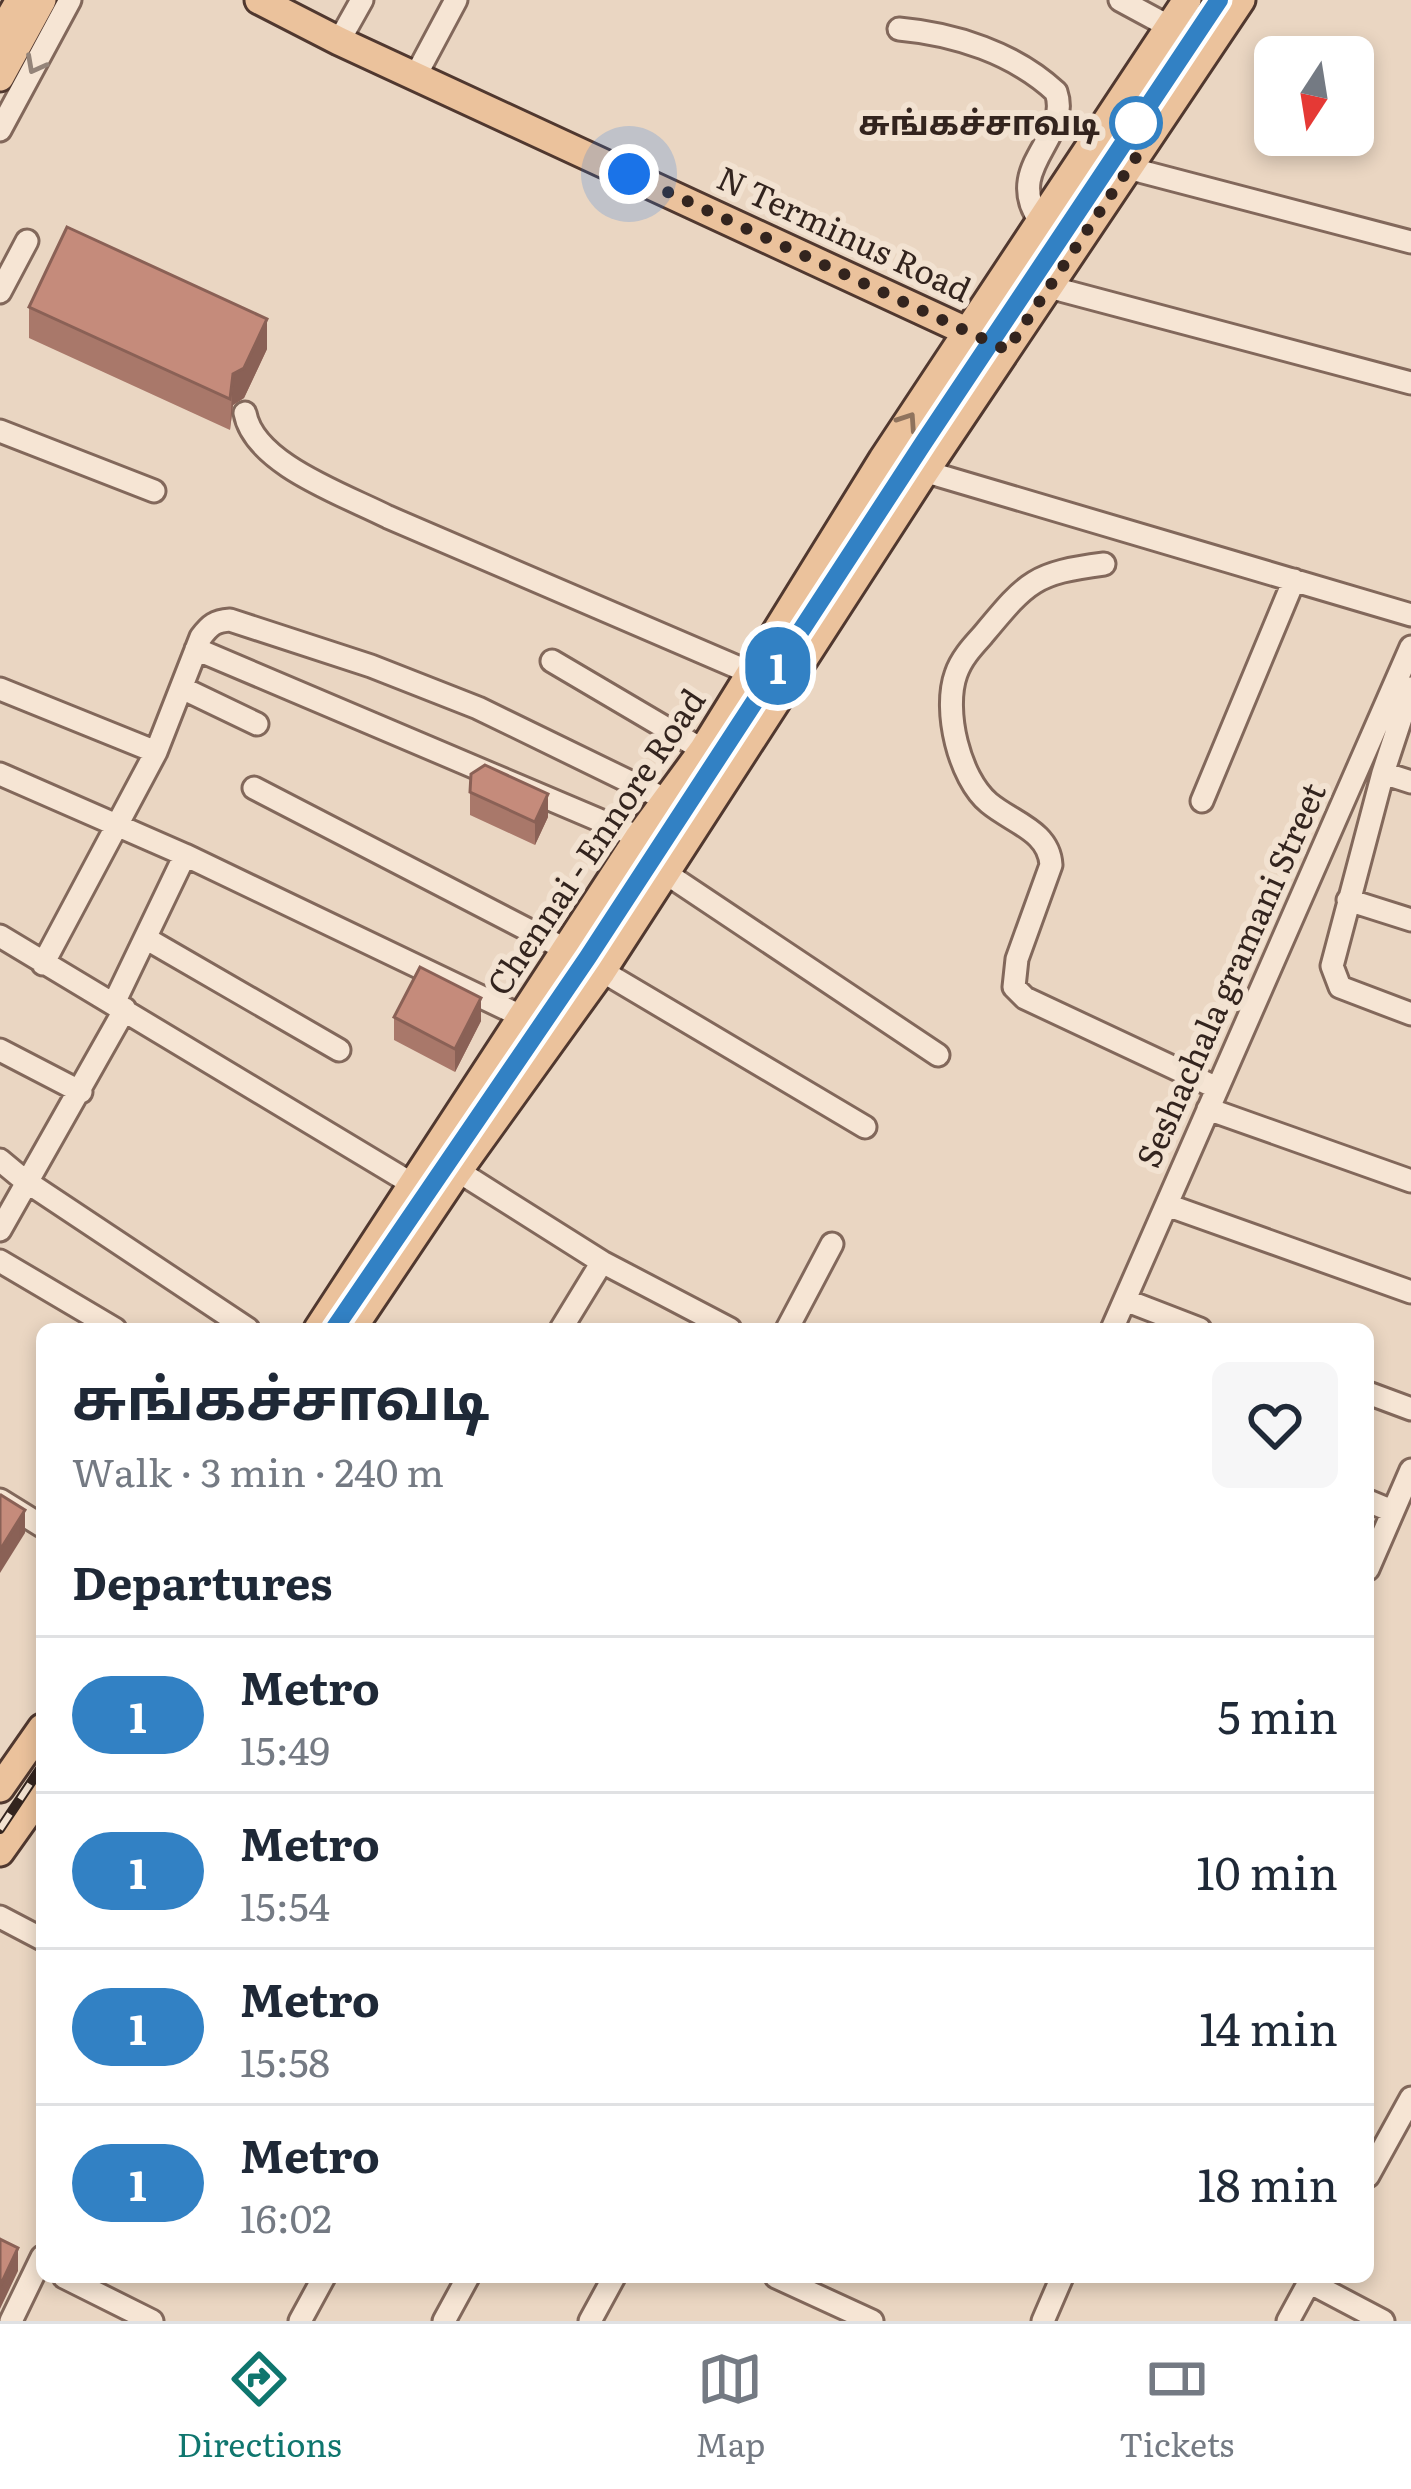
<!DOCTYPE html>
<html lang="en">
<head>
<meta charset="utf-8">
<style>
  :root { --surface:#fff; --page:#f6f6f7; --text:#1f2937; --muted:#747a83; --line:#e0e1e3; --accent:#0f766e }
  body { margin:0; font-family:Literata,"Noto Sans Tamil",serif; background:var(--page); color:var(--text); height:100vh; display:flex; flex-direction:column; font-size:45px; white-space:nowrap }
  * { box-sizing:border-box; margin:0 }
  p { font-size:39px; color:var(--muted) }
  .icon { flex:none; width:66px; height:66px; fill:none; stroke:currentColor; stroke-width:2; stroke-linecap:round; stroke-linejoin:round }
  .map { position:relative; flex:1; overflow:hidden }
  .drawer { position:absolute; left:36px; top:1323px; width:1338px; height:960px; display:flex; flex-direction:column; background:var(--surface); border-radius:18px; box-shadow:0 6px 18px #0003 }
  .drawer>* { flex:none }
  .badge { padding:0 24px; border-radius:39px; font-size:42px; line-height:78px }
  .needle { width:78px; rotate:192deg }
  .tools { position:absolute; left:1254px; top:36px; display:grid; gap:24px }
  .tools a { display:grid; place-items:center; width:120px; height:120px; border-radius:18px; background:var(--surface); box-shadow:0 6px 18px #0003; font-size:60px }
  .you { position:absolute; width:60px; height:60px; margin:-30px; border:9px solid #fff; border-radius:50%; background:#1a73e8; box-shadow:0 0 0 18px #1a73e833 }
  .map>.badge { position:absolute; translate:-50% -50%; box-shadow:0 0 0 6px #fff }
  h2 { padding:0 36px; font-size:45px; line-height:108px }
  .round { display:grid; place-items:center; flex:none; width:126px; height:126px; border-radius:18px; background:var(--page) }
  .summary { display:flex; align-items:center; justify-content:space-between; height:204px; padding:0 36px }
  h1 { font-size:57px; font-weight:700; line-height:90px }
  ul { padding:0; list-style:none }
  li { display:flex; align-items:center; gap:36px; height:156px; padding:0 36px; border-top:3px solid var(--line) }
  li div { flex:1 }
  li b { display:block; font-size:45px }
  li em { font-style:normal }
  li .badge { min-width:132px; font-weight:700; text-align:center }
  .tabs { display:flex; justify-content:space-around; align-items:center; height:168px; border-top:3px solid var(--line); background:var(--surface); font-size:33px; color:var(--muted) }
  .tabs a { display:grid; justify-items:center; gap:6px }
  .tabs .current { color:var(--accent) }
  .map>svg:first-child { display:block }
</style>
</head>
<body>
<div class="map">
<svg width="1411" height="2321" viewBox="0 0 1411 2321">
  <rect width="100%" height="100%" fill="#ead6c2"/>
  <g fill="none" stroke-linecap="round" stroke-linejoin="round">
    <g stroke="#82685b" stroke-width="27">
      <path id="minor" d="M 1120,0 L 1170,27
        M 899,29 C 955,34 1014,53 1056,92 C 1072,138 1002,167 1040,221
        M 339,41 L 362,0
        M 416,75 L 456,0
        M 0,130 L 70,0
        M 1128,168 L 1411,242
        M 1049,287 L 1411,383
        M 0,292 L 27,241
        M 245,413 C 254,464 345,495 388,517 L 751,673
        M 0,431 L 154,491
        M 883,459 L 1411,615
        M 1104,564 C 1033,573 1027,582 982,636 C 972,647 961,659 956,674 C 943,710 959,778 989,803 C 1013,823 1049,831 1051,865 L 1017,959 L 1014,987 L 1025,998 L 1217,1088
        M 196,649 L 639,837
        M 552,661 L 703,750
        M 182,688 L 257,724
        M 1411,688 L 1383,773 L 1332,966 L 1340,987 L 1411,1014
        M 0,689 L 156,752
        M 1383,773 L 1411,782
        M 0,774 L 185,855 L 521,1016
        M 254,788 L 567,950
        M 1202,801 L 1294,580
        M 664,872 L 938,1055
        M 1348,900 L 1411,920
        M 0,936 L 414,1185
        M 147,939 L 339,1050
        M 43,964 L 156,752 L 201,637 C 210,625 215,621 230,620 L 371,666 L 478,708 L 667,800
        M 602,971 L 865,1127
        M 114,1003 L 185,855
        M 0,1050 L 81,1092
        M 1208,1109 L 1411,1181
        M 0,1160 L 24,1180 L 248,1329
        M 458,1171 L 602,1262 L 561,1329
        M 1167,1205 L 1411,1292
        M 0,1230 L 125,1009
        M 0,1261 L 115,1329
        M 602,1262 L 730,1329
        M 1125,1300 L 1200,1329
        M 787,1329 L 832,1244
        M 1112,1329 L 1411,647
        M 1368,1393 L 1411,1409
        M 0,1500 L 42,1526
        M 1368,1501 L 1392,1511
        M 1368,1569 L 1411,1470
        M 0,1917 L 42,1939
        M 1368,2176 L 1411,2098
        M 64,2277 L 152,2321
        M 776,2277 L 872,2321
        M 1309,2282 L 1383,2321
        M 11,2321 L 42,2257
        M 300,2321 L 324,2277
        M 444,2321 L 468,2277
        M 590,2321 L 614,2277
        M 1043,2321 L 1062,2277
        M 1288,2321 L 1312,2277"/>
    </g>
    <g stroke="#50382f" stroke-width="33">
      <path id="major" d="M 259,0 L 339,41 L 981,338
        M 0,35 L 20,0
        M 0,77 L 42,0
        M 318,1329 L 639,837 L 703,750 L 883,459 L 1187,0
        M 352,1329 L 458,1171 L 602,971 L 924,473 L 1241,0
        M 0,1788 L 42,1728
        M 0,1852 L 42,1793"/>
    </g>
    <use href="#minor" stroke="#f6e5d4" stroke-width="21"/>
    <use href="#major" stroke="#ebc29c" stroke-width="27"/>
    <g stroke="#33241e" stroke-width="10">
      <path id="rail" d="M 334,1329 L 588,957 L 924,442 L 1219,0
        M 0,1829 L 42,1766"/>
    </g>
    <use href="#rail" stroke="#f2e2d1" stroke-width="6" stroke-dasharray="18" stroke-linecap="butt"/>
  </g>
  <path fill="#a9786a" d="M 29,307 L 267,349 L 244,398 L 233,405 L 230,430 L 29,338 Z
    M 470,792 L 548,817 L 535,845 L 470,815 Z
    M 394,1017 L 481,1021 L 455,1072 L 394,1040 Z"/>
  <path fill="#8a6156" d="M 267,319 L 267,349 L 244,398 L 233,405 L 230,430 L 233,374 Z
    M 548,794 L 548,817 L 535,845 L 535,822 Z
    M 481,998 L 481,1021 L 455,1072 L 455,1049 Z
    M 25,1510 L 25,1533 L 0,1573 L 0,1550 Z
    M 18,2248 L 18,2271 L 0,2309 L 0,2286 Z"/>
  <path fill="#c58b7b" stroke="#8a6156" stroke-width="3" d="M 67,227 L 267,319 L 244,368 L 233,374 L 230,399 L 29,307 Z
    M 485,765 L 548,794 L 535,822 L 470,792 L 471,774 Z
    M 420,967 L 481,998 L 455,1049 L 394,1017 Z
    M 1,1495 L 25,1510 L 0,1550 L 0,1496 Z
    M 0,2239 L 18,2248 L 0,2286 Z"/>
  <defs><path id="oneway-chevron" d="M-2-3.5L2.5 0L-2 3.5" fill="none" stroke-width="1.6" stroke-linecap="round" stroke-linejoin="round" transform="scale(3)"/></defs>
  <use stroke="#948479" href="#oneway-chevron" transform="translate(35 65) rotate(118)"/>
  <use stroke="#8f735d" href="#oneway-chevron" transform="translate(908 421) rotate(-56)"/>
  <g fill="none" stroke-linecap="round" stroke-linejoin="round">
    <g stroke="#fff" stroke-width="27">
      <path id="line" d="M 334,1329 L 588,957 L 924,442 L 1219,0"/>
    </g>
    <use href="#line" stroke="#3281c4" stroke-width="18"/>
    <path stroke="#33241e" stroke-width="12" stroke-dasharray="0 21.6" d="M 629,174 L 1007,350 L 1151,135 L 1136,123"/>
  </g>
  <circle fill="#fff" stroke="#3281c4" stroke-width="6" cx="1136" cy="123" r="24"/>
  <g text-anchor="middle" stroke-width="12" stroke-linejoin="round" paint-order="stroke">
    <g font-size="33" font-weight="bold" fill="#33241e" stroke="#f2e2d1" text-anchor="end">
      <text x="1100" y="135">சுங்கச்சாவடி</text>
    </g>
    <g font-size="33" fill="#33241e" stroke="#f2e2d1">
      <text transform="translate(844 234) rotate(25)" y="12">N Terminus Road</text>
      <text transform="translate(596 842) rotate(-56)" y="12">Chennai - Ennore Road</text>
      <text transform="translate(1231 975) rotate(-66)" y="12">Seshachala gramani Street</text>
    </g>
  </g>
</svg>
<div class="tools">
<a><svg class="needle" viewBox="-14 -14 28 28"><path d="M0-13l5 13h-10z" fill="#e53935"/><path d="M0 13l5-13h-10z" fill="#747a83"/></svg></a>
</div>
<div class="you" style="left:629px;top:174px"></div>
<b class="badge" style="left:778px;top:666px;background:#3281c4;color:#fff">1</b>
<section class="drawer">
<div class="summary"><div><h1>சுங்கச்சாவடி</h1><p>Walk · 3 min · 240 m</p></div><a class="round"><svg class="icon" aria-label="heart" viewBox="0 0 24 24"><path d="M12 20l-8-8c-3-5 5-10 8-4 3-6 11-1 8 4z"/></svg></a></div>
<h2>Departures</h2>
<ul>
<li><span class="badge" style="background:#3281c4;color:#fff">1</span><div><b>Metro</b><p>15:49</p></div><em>5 min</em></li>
<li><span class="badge" style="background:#3281c4;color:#fff">1</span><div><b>Metro</b><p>15:54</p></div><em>10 min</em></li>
<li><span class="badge" style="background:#3281c4;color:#fff">1</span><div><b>Metro</b><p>15:58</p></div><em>14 min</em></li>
<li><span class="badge" style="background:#3281c4;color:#fff">1</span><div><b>Metro</b><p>16:02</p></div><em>18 min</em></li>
</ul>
</section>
</div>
<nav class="tabs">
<a class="current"><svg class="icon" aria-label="directions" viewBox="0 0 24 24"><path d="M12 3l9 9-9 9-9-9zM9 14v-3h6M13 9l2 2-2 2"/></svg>Directions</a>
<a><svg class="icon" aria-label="map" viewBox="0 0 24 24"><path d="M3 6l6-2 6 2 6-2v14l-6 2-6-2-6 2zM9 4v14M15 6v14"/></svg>Map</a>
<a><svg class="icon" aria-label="tickets" viewBox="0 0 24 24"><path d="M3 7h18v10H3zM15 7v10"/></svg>Tickets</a>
</nav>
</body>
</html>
